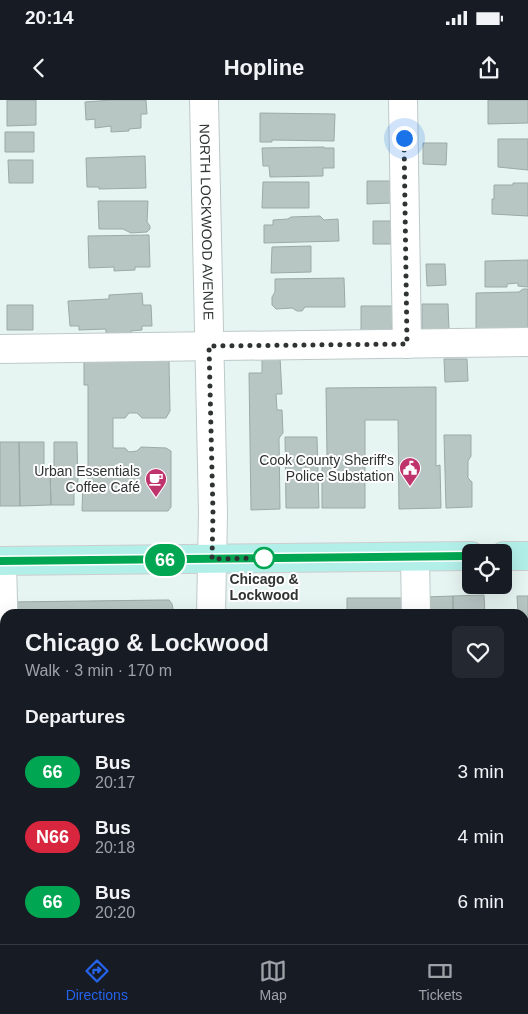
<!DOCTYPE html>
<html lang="en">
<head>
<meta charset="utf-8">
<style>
  :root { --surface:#171b24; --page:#242831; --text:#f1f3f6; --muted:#9ea1a6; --line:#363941; --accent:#2563eb }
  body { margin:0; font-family:Arial,sans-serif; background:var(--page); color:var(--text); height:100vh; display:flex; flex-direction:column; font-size:19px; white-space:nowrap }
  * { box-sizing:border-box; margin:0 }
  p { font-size:16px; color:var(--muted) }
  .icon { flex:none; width:28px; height:28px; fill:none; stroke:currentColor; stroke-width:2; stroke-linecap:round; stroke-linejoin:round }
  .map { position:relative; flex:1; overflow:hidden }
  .sheet { position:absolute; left:0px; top:509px; width:529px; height:336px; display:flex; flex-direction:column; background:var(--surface); border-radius:15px 15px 0 0; box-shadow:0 5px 20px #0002 }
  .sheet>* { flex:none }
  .badge { padding:0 10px; border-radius:16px; font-size:18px; line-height:32px }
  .buttons { position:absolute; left:462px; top:444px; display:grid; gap:10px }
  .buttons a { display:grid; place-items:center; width:50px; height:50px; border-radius:8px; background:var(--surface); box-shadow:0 5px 20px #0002; font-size:25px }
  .you { position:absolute; width:25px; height:25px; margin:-12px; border:4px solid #fff; border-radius:50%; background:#1a73e8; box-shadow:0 0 0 8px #1a73e833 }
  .map>.badge { position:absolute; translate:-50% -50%; box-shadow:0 0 0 2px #fff }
  h2 { padding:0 25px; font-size:19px; line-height:45px }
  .round { display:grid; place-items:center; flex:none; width:52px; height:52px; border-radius:8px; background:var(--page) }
  .overview { display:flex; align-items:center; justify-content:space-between; height:85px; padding:0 25px }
  h1 { font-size:24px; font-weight:600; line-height:38px }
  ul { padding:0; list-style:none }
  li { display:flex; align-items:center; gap:15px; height:65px; padding:0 25px }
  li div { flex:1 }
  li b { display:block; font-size:19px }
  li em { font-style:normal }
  li .badge { min-width:55px; font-weight:700; text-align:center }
  .status { display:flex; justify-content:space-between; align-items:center; height:35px; padding:0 25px; background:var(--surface); direction:ltr }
  .status svg { height:14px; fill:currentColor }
  header { display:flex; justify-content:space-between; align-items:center; height:65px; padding:0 25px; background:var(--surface); font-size:22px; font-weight:600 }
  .tab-bar { display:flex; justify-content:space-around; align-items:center; height:70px; border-top:1px solid var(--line); background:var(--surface); font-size:14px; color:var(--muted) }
  .tab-bar a { display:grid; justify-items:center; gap:2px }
  .tab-bar .selected { color:var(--accent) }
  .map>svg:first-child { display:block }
</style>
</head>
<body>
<div class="status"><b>20:14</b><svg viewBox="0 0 49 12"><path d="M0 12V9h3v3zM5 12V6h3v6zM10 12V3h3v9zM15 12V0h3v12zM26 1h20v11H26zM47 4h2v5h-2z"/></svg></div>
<header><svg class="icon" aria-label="back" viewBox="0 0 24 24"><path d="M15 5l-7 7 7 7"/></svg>Hopline<svg class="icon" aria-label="share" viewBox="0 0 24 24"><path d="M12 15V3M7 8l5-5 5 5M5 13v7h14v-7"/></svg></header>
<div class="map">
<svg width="528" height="844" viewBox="0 0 528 844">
  <rect width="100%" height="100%" fill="#e6f4f2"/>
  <path fill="#b7c5c3" stroke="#9ca9a7" d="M 7,0 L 36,0 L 36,25 L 7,26 Z
    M 112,0 L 146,0 L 147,14 L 141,14 L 141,28 L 129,29 L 129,31 L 111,32 L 111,26 L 95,28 L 95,19 L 86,20 L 85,2 Z
    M 488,0 L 528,0 L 528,23 L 488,24 Z
    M 260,13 L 335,14 L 334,41 L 272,40 L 272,42 L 260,42 Z
    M 5,32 L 34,32 L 34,52 L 5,52 Z
    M 498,39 L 528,39 L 528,70 L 498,67 Z
    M 423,43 L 447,43 L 446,65 L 423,64 Z
    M 324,47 L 324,48 L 334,48 L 334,68 L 323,68 L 323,76 L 270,77 L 269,66 L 263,66 L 262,48 Z
    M 145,56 L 146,88 L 99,89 L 99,87 L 87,87 L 86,58 Z
    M 8,60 L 33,60 L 33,83 L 9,83 Z
    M 367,81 L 390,81 L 391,103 L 367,104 Z
    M 263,82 L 309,82 L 309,108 L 262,108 Z
    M 513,83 L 528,83 L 528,116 L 492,114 L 492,99 L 494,99 L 494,85 L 513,85 Z
    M 98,101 L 148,101 L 147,122 L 150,126 L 150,129 L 147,132 L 131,133 L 123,129 L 99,129 Z
    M 320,116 L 324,120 L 338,119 L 339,141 L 264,143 L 264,125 L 273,125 L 273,120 L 288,119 L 291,117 Z
    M 373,121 L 396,121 L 396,144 L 373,144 Z
    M 149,135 L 150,167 L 135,167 L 135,170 L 114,171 L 114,167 L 89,168 L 88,136 Z
    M 311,146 L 311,172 L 271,173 L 272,147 Z
    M 528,160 L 528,187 L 518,186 L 518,183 L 507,184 L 507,187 L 485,187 L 485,161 Z
    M 426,164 L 445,164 L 446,185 L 427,186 Z
    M 344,178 L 345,207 L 305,207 L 302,211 L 297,211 L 292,208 L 276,209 L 272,205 L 272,197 L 275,192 L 275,179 Z
    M 523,189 L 528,189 L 528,233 L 476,233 L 476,193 L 519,192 Z
    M 142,193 L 143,205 L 151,205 L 152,226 L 142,226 L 142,230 L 131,231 L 131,236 L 106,237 L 106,229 L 79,230 L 79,226 L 70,226 L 68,201 L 109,199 L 109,195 Z
    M 422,204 L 448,204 L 449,229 L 422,230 Z
    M 7,205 L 33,205 L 33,230 L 7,230 Z
    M 361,206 L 393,206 L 392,232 L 361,231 Z
    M 262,257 L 280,257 L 282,294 L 276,294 L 277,310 L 282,310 L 283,333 L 279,338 L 280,409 L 251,410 L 249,273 L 262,273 Z
    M 84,259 L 164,259 L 169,261 L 170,311 L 166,318 L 142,318 L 137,313 L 129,313 L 125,318 L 113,318 L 113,348 L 125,348 L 129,352 L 137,351 L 141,347 L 166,348 L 171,351 L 171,407 L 168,411 L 82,411 L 83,382 L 88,382 L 88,285 L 84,285 Z
    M 444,259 L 467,259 L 468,281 L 445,282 Z
    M 436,287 L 436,366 L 440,365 L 441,408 L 399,409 L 398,320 L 365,320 L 365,408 L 322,408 L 322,366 L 328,366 L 329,357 L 327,357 L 326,288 Z
    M 444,335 L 471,335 L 471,356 L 468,361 L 468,378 L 472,382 L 472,407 L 446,408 Z
    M 285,337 L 317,337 L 319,408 L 286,408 Z
    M 0,342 L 19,342 L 20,406 L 0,406 Z
    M 19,342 L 44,342 L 44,369 L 50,369 L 51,405 L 20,406 Z
    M 54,342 L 77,342 L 78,387 L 74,387 L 74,405 L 51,405 L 50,369 L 54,368 Z
    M 484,495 L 485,514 L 453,514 L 453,496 Z
    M 453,496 L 453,514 L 426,514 L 425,497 Z
    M 517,496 L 528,496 L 528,557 L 524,558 L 524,514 L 518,514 Z
    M 347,498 L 407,498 L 407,514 L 347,514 Z
    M 165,500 L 169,500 L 172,504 L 174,514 L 12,514 L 11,502 Z
    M 524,647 L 528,648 L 528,678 L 525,678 L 524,675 Z
    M 524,682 L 528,682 L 528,711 L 524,711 Z
    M 524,718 L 528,718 L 528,749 L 524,749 Z
    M 524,756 L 528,756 L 528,787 L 524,787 Z
    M 524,791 L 528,791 L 528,820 L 524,821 Z
    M 108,840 L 162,840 L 162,844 L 108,844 Z
    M 277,840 L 327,840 L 327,844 L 277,844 Z
    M 388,840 L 409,840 L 409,844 L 388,844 Z"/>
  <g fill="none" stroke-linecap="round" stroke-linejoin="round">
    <g stroke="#bdcac9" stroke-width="30">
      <g id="minor">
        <path id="s1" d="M 204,0 L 213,413 L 211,514"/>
        <path d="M 403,0 L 407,244"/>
        <path d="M 0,249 L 528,242"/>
        <path d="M 415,457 L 416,514"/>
        <path d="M 2,461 L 5,583"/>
        <path d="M 11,840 L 11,844"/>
        <path d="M 220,840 L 220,844"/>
        <path d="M 426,840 L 426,844"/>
      </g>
    </g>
    <g stroke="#cdcece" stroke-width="30">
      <path id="major" d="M 504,456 L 528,456
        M 0,461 L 471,456"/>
    </g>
    <use href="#minor" stroke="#fff" stroke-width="28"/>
    <use href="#major" stroke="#b3efe9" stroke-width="28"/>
  </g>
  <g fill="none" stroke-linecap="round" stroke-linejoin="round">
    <g stroke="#fff" stroke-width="11">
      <path id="line" d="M 0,461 L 471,456"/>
    </g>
    <use href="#line" stroke="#00a651" stroke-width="8"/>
    <path stroke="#2f3433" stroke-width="5" stroke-dasharray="0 9" d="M 264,458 L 212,459 L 213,413 L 209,246 L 407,244 L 404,38"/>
  </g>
  <defs>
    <g id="civic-pin" transform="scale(1.125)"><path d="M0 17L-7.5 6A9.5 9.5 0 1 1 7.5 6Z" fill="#bf346c" stroke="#fff"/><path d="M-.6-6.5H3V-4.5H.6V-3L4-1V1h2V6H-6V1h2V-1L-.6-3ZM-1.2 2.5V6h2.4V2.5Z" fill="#fff"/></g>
    <g id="cafe-pin" transform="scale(1.125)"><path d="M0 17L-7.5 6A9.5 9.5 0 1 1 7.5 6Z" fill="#bf346c" stroke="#fff"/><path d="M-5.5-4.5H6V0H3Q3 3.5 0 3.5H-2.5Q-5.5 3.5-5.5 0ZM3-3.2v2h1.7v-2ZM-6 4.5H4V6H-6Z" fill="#fff"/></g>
  </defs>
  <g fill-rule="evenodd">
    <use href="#civic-pin" x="410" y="368"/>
    <use href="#cafe-pin" x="156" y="379"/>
  </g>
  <circle fill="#fff" stroke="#00a651" stroke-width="2.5" cx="264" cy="458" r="10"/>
  <g text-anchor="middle" stroke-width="4" stroke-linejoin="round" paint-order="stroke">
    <g font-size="14" fill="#2f3433" stroke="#fff">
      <text dy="5" stroke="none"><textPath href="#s1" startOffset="122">NORTH LOCKWOOD AVENUE</textPath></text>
    </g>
    <g font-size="14" fill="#2f3433" stroke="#fff" text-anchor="end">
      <text x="394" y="365">Cook County Sheriff's<tspan x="394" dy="16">Police Substation</tspan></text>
      <text x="140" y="376">Urban Essentials<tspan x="140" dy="16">Coffee Café</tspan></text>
    </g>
    <g font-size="14" font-weight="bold" fill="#2f3433" stroke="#fff">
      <text x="264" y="484">Chicago &amp;<tspan x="264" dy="16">Lockwood</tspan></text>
    </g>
  </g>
</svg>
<div class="buttons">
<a><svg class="icon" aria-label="locate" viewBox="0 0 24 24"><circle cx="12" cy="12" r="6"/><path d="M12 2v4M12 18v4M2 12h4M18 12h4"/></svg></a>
</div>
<div class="you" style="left:404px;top:38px"></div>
<b class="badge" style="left:165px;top:460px;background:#00a651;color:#fff">66</b>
<section class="sheet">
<div class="overview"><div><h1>Chicago &amp; Lockwood</h1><p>Walk · 3 min · 170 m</p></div><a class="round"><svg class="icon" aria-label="heart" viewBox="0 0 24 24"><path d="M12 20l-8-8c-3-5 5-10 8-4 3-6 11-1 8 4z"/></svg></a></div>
<h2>Departures</h2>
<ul>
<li><span class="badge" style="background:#00a651;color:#fff">66</span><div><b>Bus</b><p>20:17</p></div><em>3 min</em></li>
<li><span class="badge" style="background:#d7263d;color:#fff">N66</span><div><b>Bus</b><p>20:18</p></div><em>4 min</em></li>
<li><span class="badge" style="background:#00a651;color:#fff">66</span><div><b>Bus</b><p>20:20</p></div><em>6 min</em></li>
</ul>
</section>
</div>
<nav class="tab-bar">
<a class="selected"><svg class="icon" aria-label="directions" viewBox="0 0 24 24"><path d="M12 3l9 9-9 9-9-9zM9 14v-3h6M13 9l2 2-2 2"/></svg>Directions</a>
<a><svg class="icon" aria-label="map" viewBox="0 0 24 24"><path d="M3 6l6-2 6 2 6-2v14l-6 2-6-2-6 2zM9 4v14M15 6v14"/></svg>Map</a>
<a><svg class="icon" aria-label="tickets" viewBox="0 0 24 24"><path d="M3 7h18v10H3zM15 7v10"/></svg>Tickets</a>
</nav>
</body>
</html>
